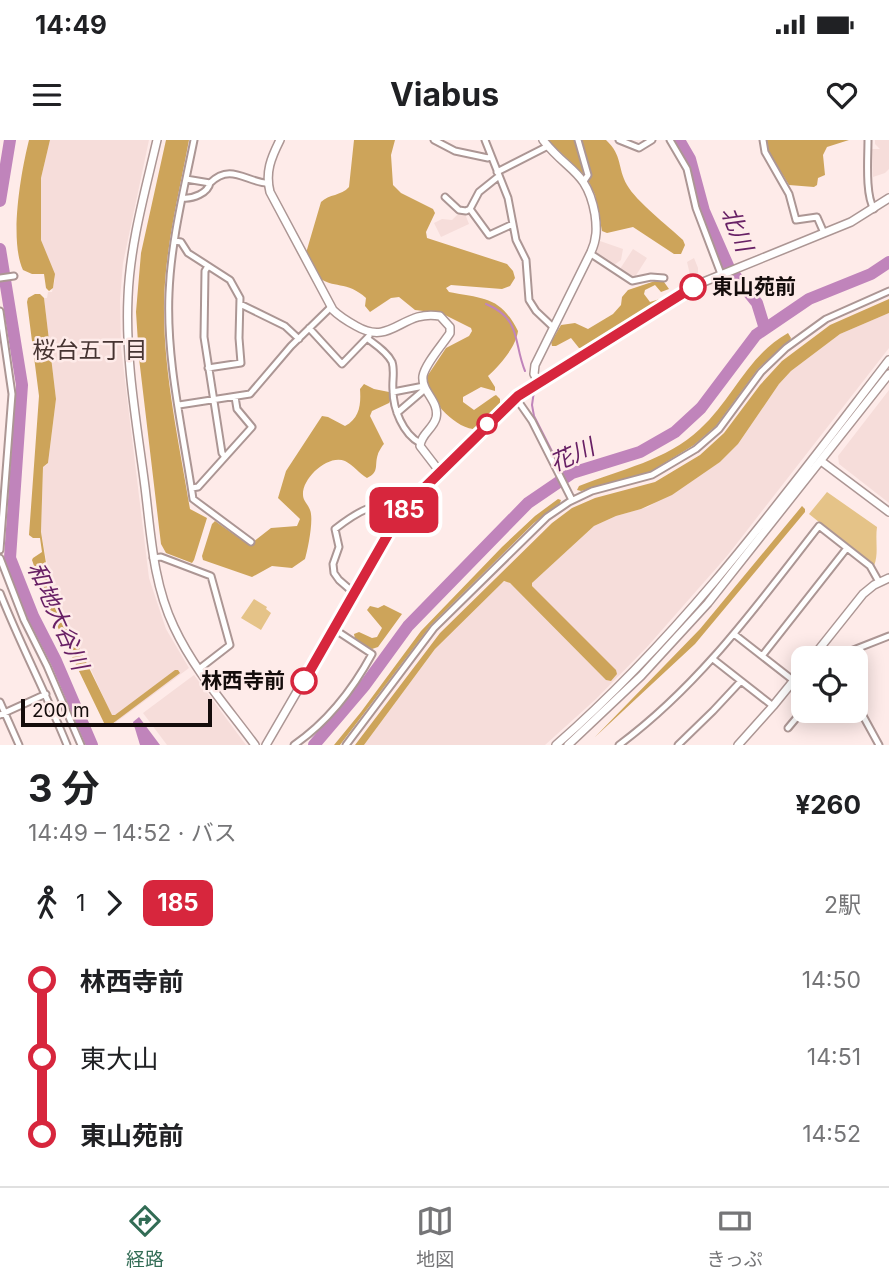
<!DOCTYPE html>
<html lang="ja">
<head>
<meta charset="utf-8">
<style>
  :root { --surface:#fff; --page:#f6f6f6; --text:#202124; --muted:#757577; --line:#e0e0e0; --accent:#326c55 }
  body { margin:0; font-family:Inter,"Noto Sans JP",sans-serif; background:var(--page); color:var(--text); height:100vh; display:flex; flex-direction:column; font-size:26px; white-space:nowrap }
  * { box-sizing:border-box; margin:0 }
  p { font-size:23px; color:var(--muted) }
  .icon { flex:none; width:38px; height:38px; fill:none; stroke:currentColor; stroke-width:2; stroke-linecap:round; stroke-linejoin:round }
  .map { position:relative; height:605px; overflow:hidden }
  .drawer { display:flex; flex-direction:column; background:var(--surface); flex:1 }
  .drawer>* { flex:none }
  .badge { padding:0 14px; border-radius:10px; font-size:24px; line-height:46px }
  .tools { position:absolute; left:791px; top:506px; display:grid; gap:14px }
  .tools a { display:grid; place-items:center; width:77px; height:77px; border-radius:14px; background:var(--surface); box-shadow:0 4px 18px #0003; font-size:35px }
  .scale { position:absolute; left:21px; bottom:18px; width:191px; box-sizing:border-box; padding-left:7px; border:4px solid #140c0b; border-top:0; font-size:19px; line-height:24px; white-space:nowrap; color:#140c0b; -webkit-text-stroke:5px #feebe9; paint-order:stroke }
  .map>.badge { position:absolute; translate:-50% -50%; box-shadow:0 0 0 4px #fff }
  .legs { display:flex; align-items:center; gap:10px; height:77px; padding:0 28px; font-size:23px }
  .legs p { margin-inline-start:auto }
  .summary { display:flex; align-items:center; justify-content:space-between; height:119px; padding:0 28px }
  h1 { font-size:38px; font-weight:700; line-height:52px }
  ul { padding:0 28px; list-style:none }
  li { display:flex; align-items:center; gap:24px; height:77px; font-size:26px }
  li i { display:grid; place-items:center; width:10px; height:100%; margin:0 9px; background:currentColor }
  li i::after { content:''; width:18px; height:18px; margin:-9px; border:5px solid; border-radius:50%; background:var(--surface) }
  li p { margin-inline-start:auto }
  li:first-child i { background:linear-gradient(#0000 50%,currentColor 0) }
  li:last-child i { background:linear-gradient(currentColor 50%,#0000 0) }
  .status { display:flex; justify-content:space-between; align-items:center; height:49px; padding:0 35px; background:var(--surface); direction:ltr }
  .status svg { height:19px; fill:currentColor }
  header { display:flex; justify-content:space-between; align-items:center; height:91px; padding:0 28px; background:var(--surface); font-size:32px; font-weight:700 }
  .dock { display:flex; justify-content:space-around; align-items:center; height:98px; border-top:2px solid var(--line); background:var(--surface); font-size:19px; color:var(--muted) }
  .dock a { display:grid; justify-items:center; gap:4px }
  .dock .selected { color:var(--accent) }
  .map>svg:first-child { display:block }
</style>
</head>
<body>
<div class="status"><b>14:49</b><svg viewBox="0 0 49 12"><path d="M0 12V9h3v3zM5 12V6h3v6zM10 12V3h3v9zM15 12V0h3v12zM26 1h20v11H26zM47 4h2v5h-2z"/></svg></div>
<header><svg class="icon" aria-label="menu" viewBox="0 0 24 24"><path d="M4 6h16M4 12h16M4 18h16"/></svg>Viabus<svg class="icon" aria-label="heart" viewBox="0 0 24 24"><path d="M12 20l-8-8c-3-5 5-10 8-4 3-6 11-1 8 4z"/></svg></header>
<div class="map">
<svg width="889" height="605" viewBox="0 0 889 605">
  <rect width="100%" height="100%" fill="#feebe9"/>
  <path fill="#f6ddda" d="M 50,0 L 149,0 L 123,123 L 120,159 L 121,208 L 149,438 L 166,489 L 189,528 L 115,583 L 92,532 L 52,451 L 41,392 L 43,327 L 48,324 L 56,259 L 44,158 L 47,158 L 48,152 L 52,152 L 55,139 L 41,100 L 41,38 Z
    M 875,0 L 889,0 L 889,29 L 885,33 L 873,37 L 872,9 L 880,9 L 875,4 Z
    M 458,74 L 465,74 L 469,84 L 441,97 L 434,83 L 442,79 L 452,80 Z
    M 600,101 L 623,109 L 621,120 L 614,125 L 596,114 Z
    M 633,109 L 647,118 L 633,140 L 620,129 Z
    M 694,118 L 698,128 L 698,140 L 692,143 L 687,122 Z
    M 889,173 L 889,208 L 727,416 L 647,507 L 596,559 L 545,605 L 364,605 L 435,509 L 500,443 L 507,441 L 521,453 L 594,386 L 616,376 L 648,367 L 720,322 L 738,304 L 779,244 L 791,231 L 840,194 Z
    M 889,250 L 889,363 L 839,324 L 838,316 Z
    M 194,535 L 246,605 L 167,605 L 143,573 Z"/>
  <path fill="#e5c388" d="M 827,352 L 877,387 C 875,401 879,413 874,426 L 809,374 Z
    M 254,459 L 267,467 L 266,469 L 271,473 L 261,490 L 241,478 Z"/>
  <path fill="#cda45a" d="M 29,0 L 50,0 L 41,38 L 41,100 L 55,134 L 53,148 L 49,151 L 46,148 L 44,134 L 32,134 L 23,130 C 9,100 21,32 29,0 Z
    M 166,0 L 189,0 C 179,54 165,108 164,163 C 163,231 179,302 190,369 L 207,378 L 194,420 L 192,423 L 166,413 L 161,404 L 139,218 L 136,172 L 141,113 Z
    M 354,0 L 395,0 L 391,15 L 393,45 L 401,53 L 433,69 L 435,73 L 426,92 L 427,98 L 507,124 L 513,131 L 515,138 L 510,146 L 502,149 L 451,145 L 446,148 L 449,152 C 484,159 500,156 518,191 C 516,207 500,225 488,236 L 495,247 L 495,251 L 481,247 L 463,257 L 463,262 L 474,270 L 494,256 L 496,255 L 500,259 L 500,264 L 473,289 C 452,286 428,258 426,238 L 446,208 L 469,196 L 472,191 L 471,188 L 441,173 L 415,170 L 399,157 L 391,158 L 370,172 L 365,166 L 366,158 C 348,141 331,148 320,138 C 313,132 310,121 306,113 L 321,62 C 329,54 341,56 349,47 Z
    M 548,0 L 576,0 L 586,35 L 584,35 Z
    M 580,0 L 606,0 C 623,16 617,27 627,45 C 636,61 668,86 683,100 L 685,105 L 681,114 L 674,114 L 633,87 L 607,93 L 602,91 L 595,55 L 588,40 L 590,34 Z
    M 766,0 L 849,0 L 827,7 L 823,15 L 825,35 L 818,38 L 817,45 L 814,47 L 789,45 L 768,11 Z
    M 655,141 L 664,142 L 669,149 L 661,152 L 655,145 L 645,150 L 644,154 L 650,162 L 663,158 L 664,160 L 630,178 L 585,208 L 579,208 L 571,198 L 556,206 L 552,206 L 551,202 L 561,185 L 575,183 L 588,189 L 613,174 L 621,165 L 622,157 L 628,150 Z
    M 35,154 L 40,154 L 44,158 L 56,259 L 48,323 L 43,327 L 41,392 L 50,448 L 112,575 L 115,575 L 175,530 L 178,530 L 180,533 L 108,587 L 105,585 L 49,469 L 32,420 L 33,418 L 42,412 L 40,398 L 33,398 L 29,395 L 39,256 L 27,162 L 28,158 Z
    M 889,159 L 889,173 L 840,194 L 791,231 L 779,244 L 738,304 L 720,322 L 672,355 L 641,369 L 616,376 L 594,386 L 532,443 L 532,446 L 616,530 L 617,534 L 611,541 L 606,540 L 510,443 L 504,441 L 435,509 L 364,605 L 355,605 L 440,493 L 552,383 L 572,368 L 595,358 L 655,342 L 700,315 L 724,293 L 760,245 L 782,221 L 830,185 Z
    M 788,193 L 791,198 L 790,200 L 758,229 L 716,286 L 694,305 L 650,332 L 581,351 L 577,350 L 579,346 C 621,329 666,321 700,289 C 733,259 748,215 788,193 Z
    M 364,244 L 374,249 L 389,252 L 391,259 L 389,263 L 372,271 L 370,276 L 384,304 C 383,304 378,313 378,314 C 374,325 380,332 367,338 C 360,334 353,325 345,321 C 328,314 302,338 303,355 C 303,361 308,364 310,370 C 314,379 308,409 305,419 L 292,428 L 272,426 L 252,437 L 203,420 L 202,416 L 212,384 L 215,381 L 249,405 L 271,388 L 297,386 L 300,379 L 298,377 L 278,358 L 286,331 L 322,276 L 328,277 L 345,286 C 360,278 361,264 360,249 Z
    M 558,359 L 561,360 L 560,363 L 534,383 L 431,485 L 340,605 L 334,605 L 361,572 L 421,491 L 502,407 L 535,376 Z
    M 802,366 L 805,369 L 805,372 L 695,504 L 595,597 L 700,489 Z
    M 384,465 L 402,474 L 378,507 L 372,509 L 355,499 L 354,494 L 359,492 L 372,498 L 377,497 L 382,488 L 367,470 L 370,466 L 378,468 Z"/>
  <path fill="#c084bb" d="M 139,577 L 160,605 L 140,605 L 133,582 Z"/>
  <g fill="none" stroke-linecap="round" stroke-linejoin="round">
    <path stroke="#c084bb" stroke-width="2" d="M 0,52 L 1,52
      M 486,164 C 522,179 513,202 525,231
      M 534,251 L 532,265 L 534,276 L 560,327
      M 561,329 L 565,337
      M 5,419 L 10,419"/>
    <path stroke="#c084bb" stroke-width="12" d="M 679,0 L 690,19 L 704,71 L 729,128 L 757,163 L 765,189
      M 0,61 L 10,0
      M 0,109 L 22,245 L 10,418 L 33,476 L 56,521 L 92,605
      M 314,605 L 365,545 L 408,486 L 528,363 L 572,333 L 640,312 L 675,292 L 701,268 L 756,195 L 809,159 L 871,134 L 889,122"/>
    <g stroke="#ac9694" stroke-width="9">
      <path id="street" d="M 194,0 C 184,50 171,101 169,153 C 166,221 183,291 193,359 L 251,402
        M 434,0 L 455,11 L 488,18 L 491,16
        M 485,0 L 508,58 L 516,100 L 526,120 L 529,160 L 536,171 L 554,188
        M 578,0 L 588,35 L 584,41
        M 619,0 L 639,8 L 652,0
        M 670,0 L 687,29 L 696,68 L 721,134
        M 763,0 L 765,12 L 789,54 L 796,80 L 817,77 L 824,93
        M 868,0 C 868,18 865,55 874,69
        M 497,32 L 548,6
        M 186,39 L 210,43 C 231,22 247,43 268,43
        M 445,57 L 459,70 L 466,71 L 470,69 L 479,52 L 499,36
        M 183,58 C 193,59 208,53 210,43
        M 470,69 L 489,95 L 513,84
        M 175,101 L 181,102 L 188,113 L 230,140 L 240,158 L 239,198 L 241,223 L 208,228
        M 591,114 L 632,141 L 651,137 L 664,138
        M 208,126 L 205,131 L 204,197 L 222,313 L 225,317
        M 0,138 L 14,136
        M 240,164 L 285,186 L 299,199
        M 0,171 L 12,254 L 0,410
        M 309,188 L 342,224 L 369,196
        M 368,199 C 376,205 387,212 392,222 C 395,231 392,241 393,250 C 393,269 403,294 420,303
        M 393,252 L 424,246
        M 516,258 L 532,281 L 572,360
        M 179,265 L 250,254 L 291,206 L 331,167
        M 397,273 L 425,249
        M 192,348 L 198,347 L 252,287 L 237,269 L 235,257
        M 0,418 L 24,480 L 47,526 L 81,605
        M 153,418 L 161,417 L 211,436 L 230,505 L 199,529
        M 0,453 C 20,504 46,553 67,605
        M 354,453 L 339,440 L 334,433 L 333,424 L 339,407 L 335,389 C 353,375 380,355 402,372
        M 734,494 L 803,548
        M 762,516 L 847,408
        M 833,518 L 889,496
        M 713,519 L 773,566
        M 0,562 L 19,605
        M 856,563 L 879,605
        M 0,575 L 46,554
        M 788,588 L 803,570
        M 294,605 C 326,583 353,549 372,514 L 334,489
        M 346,605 L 434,488 L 547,377 L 569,362 L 592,351 L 652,335 L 696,309 L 719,289 L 761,232 L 786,208 L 826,179 L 889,151
        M 619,605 C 700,545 758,464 819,386 L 870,426 L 879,442
        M 678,605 L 713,571 L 741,541"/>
    </g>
    <g stroke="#ac9694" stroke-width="10">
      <path id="secondary" d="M 157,0 C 145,52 130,104 128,157 C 125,220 137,285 145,347 C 151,395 153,443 174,487 C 194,530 227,567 255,605
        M 280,0 C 271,18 265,32 270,52 L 333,170 C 340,177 347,181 356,186 C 392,207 402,169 440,176 L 450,187 L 450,193 C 443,204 425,224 423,236 C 421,252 440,261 436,278 C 433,289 421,294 420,306 L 440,332
        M 538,241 L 534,234 L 535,225 L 591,112 C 597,99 597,88 595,74 C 587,30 568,32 543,0
        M 821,321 L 889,372
        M 812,518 L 863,454 L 874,445 L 889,438
        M 266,605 L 396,381 L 416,356 L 499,273 L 538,241 L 701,143 L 851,82 L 889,58
        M 556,605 C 685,492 785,355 889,220
        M 568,605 L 641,536 L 708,463 L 889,234
        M 738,605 L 773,566 L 803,529"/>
    </g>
    <use href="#street" stroke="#fff" stroke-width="5"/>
    <use href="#secondary" stroke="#fff" stroke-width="7"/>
  </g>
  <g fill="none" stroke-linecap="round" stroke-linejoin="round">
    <g stroke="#fff" stroke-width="16">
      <path id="line-1" d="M 304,541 L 391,389 L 416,356 L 518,256 L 693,147"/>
    </g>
    <use href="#line-1" stroke="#d7263d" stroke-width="10"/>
  </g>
  <g fill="#fff" stroke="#d7263d" stroke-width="3.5">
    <circle cx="693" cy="147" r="12"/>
    <circle cx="487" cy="284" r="9"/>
    <circle cx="304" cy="541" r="12"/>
  </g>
  <g text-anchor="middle" stroke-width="5" stroke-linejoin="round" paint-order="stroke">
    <g font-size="21" font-weight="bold" fill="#140c0b" stroke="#feebe9" text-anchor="start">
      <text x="712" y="154">東山苑前</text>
      <text x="285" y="548" text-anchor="end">林西寺前</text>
    </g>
    <g font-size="23" font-style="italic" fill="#682065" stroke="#feebe9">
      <text transform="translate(737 89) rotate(68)" y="8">北川</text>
      <text transform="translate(572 315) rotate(-24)" y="8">花川</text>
      <text transform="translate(58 476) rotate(66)" y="8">和地大谷川</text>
    </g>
    <g font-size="23" fill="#463432" stroke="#feebe9">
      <text x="90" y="218">桜台五丁目</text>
    </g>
  </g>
</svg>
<div class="tools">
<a><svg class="icon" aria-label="locate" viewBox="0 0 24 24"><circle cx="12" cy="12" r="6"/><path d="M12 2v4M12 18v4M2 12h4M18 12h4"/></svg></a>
</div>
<div class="scale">200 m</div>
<b class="badge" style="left:404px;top:370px;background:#d7263d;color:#fff">185</b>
</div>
<section class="drawer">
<div class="summary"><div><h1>3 分</h1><p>14:49 – 14:52 · バス</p></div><b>¥260</b></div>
<div class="legs"><svg class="icon" aria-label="walk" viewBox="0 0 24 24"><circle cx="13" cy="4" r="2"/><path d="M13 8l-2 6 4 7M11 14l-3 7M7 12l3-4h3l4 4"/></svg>1<svg class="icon" aria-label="forward" viewBox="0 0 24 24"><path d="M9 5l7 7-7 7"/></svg><b class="badge" style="background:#d7263d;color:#fff">185</b><p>2駅</p></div>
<ul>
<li><i style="color:#d7263d"></i><b>林西寺前</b><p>14:50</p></li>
<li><i style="color:#d7263d"></i><span>東大山</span><p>14:51</p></li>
<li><i style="color:#d7263d"></i><b>東山苑前</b><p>14:52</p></li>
</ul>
</section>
<nav class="dock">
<a class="selected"><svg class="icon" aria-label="directions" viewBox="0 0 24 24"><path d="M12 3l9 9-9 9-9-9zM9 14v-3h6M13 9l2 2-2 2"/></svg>経路</a>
<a><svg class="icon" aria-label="map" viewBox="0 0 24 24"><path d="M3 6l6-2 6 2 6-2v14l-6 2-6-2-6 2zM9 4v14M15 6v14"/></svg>地図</a>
<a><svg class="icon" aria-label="tickets" viewBox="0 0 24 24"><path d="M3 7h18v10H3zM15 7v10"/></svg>きっぷ</a>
</nav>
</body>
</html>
